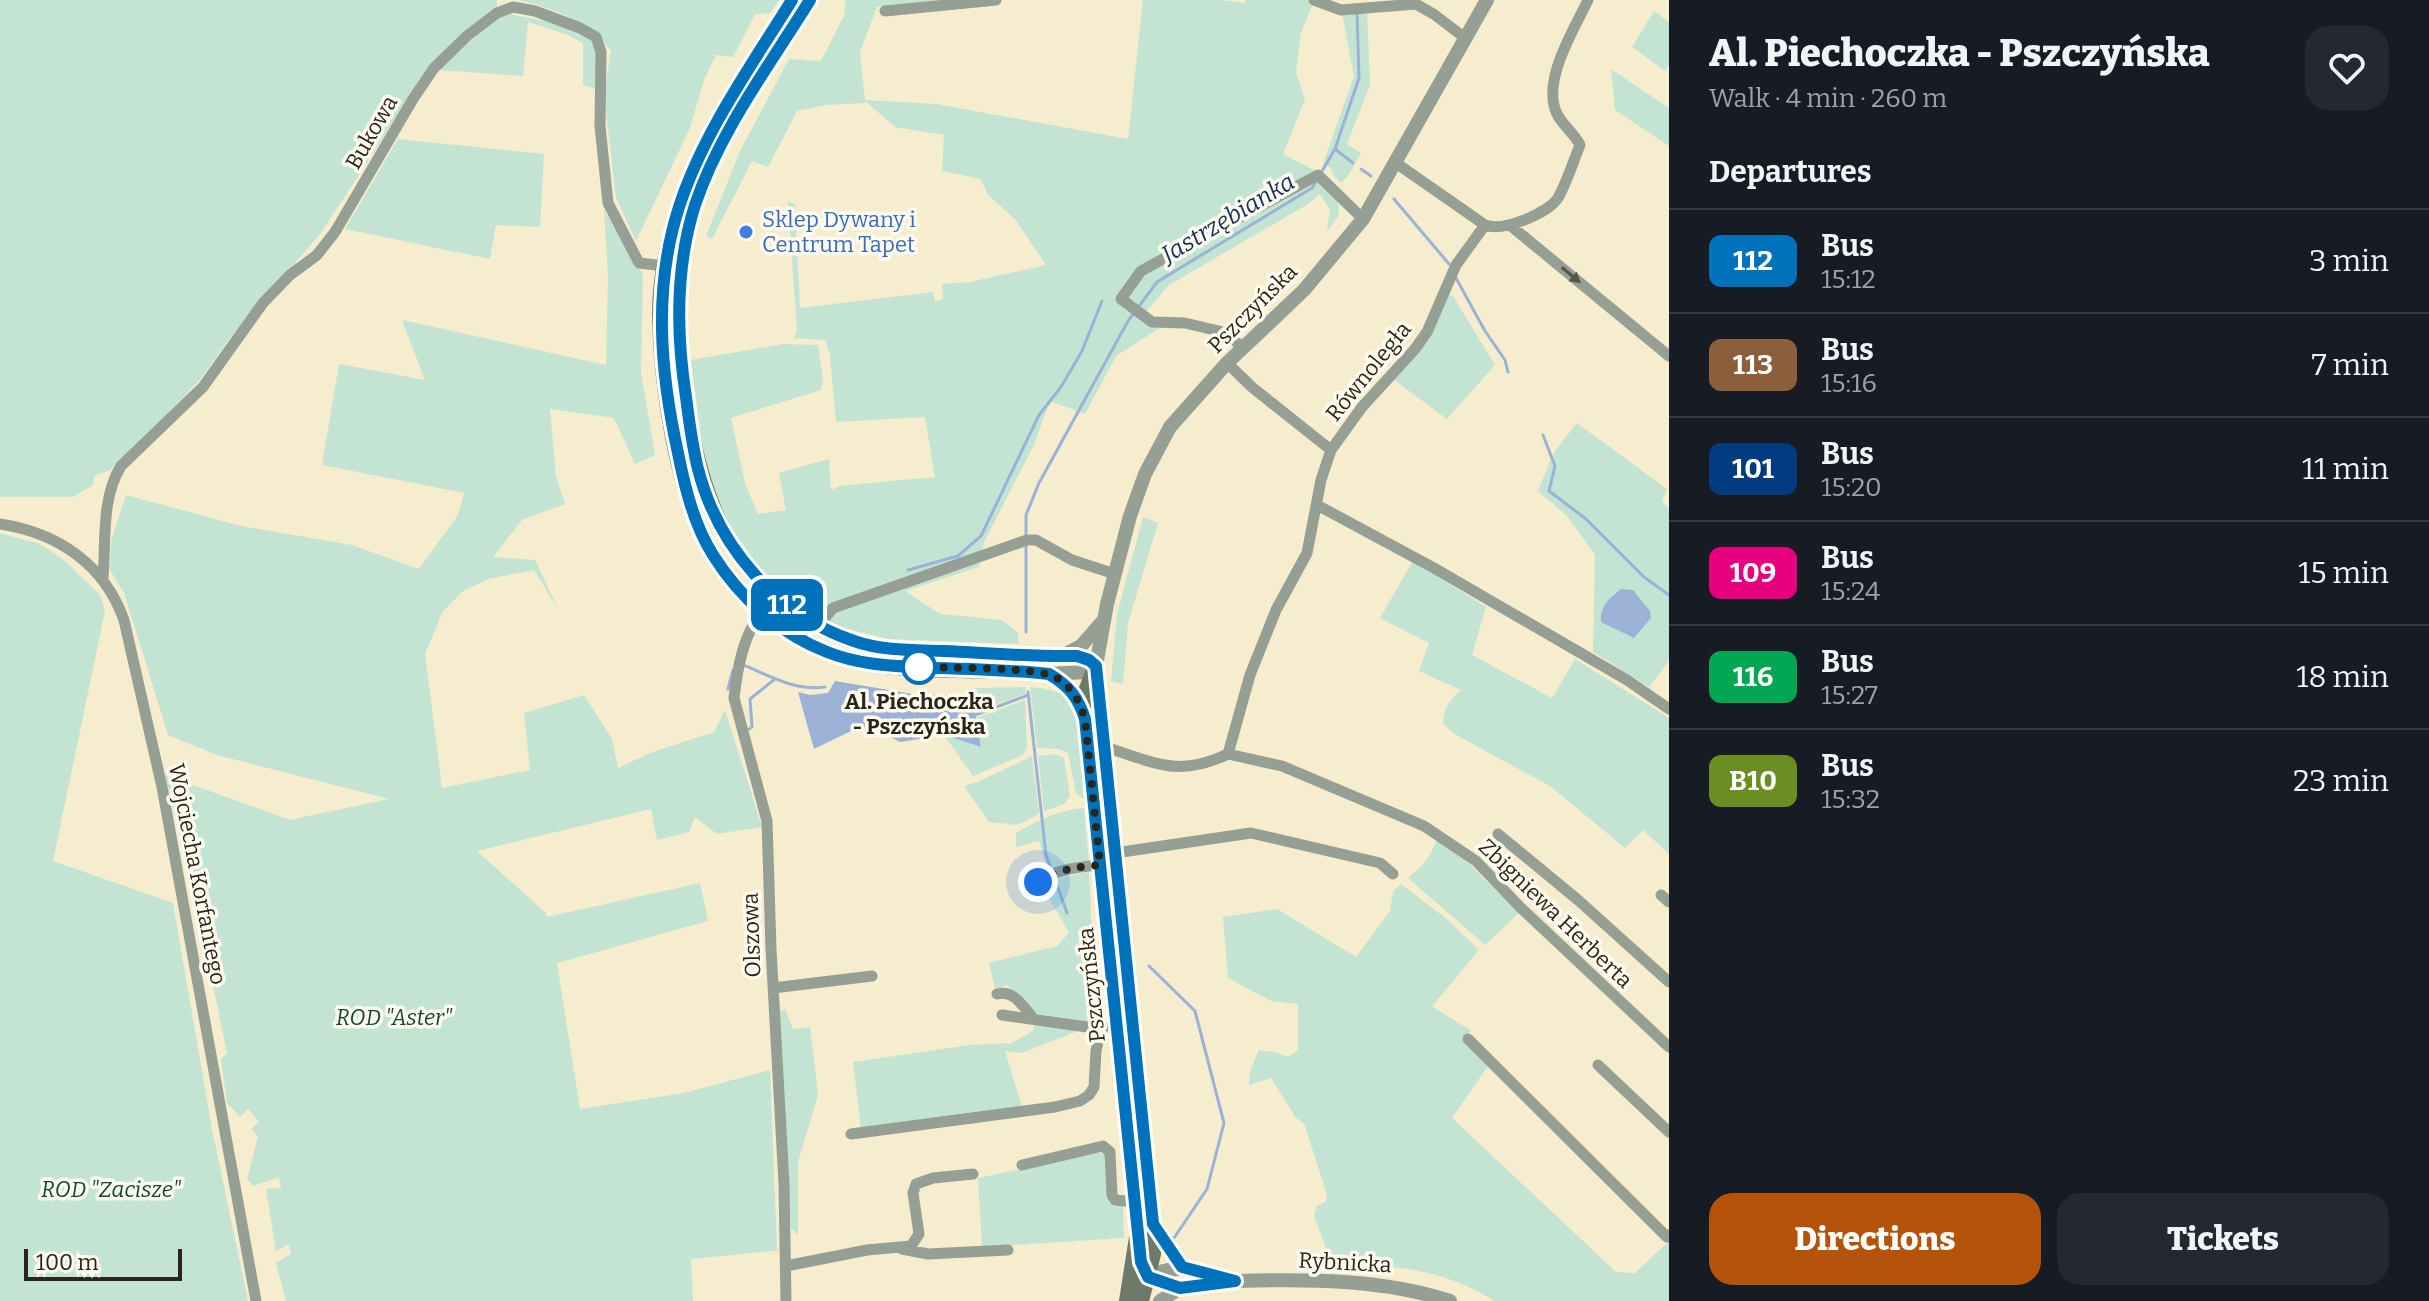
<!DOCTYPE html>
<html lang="en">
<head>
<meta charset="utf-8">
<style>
  :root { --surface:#171b24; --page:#242831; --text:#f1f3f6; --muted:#9ea1a6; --line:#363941; --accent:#b45309 }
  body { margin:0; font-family:Bitter,serif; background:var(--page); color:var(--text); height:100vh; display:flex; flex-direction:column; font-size:30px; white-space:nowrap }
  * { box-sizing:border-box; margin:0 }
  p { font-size:26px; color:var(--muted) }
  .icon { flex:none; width:44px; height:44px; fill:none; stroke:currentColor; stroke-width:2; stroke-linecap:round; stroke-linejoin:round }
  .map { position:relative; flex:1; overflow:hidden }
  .side { display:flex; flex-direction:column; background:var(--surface); width:760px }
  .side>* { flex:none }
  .badge { padding:0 16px; border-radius:12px; font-size:28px; line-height:52px }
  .scale { position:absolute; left:24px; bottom:20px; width:158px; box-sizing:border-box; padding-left:8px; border:4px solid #29251a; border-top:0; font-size:22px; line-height:28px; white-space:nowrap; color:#29251a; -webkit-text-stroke:6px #fefaee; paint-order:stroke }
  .you { position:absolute; width:40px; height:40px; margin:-20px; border:6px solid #fff; border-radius:50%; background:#1a73e8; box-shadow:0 0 0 12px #1a73e833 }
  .map>.badge { position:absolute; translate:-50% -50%; box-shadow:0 0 0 4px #fff }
  h2 { padding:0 40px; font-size:30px; line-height:72px }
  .round { display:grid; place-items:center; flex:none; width:84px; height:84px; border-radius:24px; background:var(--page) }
  .overview { display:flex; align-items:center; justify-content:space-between; height:136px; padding:0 40px }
  h1 { font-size:38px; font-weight:800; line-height:60px }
  .button { display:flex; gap:16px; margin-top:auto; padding:16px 40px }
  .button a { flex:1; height:92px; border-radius:24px; background:var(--accent); color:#fff; font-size:32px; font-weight:800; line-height:92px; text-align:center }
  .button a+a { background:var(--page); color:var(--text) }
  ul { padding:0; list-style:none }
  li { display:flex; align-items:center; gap:24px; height:104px; padding:0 40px; border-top:2px solid var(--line) }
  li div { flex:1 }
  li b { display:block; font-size:30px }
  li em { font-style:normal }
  li .badge { min-width:88px; font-weight:700; text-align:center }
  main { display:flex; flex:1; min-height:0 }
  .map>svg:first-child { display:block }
</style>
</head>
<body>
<main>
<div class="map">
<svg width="1669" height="1301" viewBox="0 0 1669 1301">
  <rect width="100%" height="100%" fill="#f6ecce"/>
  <path fill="#c3e4d3" d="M 0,0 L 497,0 L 497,8 L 432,63 L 321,233 L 227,342 L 202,377 L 150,433 L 110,470 L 94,476 L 93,485 L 73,497 L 0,497 Z
    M 520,0 L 779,0 L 770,13 L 755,14 L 733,57 L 716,55 L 704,80 L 690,128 L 636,241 L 616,197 L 611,154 L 604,96 L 611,51 C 587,21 556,10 520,0 Z
    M 846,0 L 939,0 L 877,7 L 860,52 L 865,100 L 936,104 L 1128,139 L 1143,0 L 1221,0 L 1245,3 L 1246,0 L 1305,0 L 1313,3 L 1301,33 L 1296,73 L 1305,99 L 1283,154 L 1320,173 L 1338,200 L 1339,215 L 1327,232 L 1330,210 L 1320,194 L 1308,204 L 1169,285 L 1143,315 L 1163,326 L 1116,356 L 1085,414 L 1050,401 L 1033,447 L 984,542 L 979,567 L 905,591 L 940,614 L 1002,620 L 1018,633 L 1019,644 L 889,639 L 828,624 L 777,588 L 730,537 L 720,512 L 702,446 L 691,360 L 783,344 L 818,345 L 823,380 L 821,390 L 731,418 L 745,483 L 758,514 L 786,510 L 779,473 L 829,459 L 831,490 L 840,486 L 935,477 L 925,417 L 836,422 L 830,355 L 825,340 L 794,338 L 797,331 L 788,202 L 795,204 L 800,308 L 933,292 L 935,302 L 943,299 L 942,284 L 970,282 L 1046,265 L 1015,219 L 988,195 L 981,179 L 942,171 L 944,135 L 895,127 L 865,101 L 865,103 L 826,105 L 797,111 L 768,167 L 752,161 L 712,239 L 706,236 L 740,151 L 789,59 L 821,61 L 844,16 Z
    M 1367,10 L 1370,85 L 1347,144 L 1361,153 L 1348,176 L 1341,183 L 1334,176 L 1330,167 L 1323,164 L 1354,76 L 1342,13 Z
    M 1654,11 L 1669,22 L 1669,65 L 1665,71 L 1632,47 Z
    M 510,14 C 532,20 593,23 598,52 C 600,63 596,78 596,89 L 583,85 L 583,43 L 568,35 L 528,22 L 523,76 L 437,70 L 495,20 Z
    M 1611,69 L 1669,108 L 1669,146 L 1615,110 Z
    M 739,105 L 674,269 L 689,453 L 684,457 L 667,356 L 666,302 L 675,238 Z
    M 398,139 L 544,154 L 540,227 L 496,225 L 490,259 L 345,229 Z
    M 604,210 L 643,274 L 641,373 L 655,455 L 635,464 L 614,418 L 550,409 L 556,476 L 565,504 L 522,520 L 493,557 L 535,560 L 559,611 L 534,570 L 488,579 L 463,591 L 443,611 L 425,654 L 442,788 L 530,770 L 524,713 L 584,695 L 612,739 L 618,768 L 650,753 L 714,732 L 725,710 L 762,827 L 717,834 L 695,817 L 689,832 L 657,840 L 651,809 L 477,851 L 546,913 L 547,917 L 700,883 L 708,921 L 557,963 L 580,1109 L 684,1093 L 770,1070 L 777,1249 L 781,1250 L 691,1259 L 693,1301 L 286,1301 L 276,1263 L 291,1254 L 289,1244 L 276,1251 L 266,1189 L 281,1188 L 279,1177 L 253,1186 L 247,1179 L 258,1136 L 251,1129 L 259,1122 L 248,1109 L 240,1117 L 227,1103 L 221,1059 L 227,1053 L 197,909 L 165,775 L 290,820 L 389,799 L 217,755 L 168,735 L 124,593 L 110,570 L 111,541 L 126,495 L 241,526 L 352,545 L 419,569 L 458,515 L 464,493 L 322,465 L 339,364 L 425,380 L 402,320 L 606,365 L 608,276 Z
    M 1447,295 L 1453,296 L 1495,365 L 1447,419 L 1393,379 L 1427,342 Z
    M 1577,423 L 1667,489 L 1662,502 L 1669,508 L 1669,661 L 1649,687 L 1593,652 L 1595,555 L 1567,516 L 1538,491 L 1554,452 Z
    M 1143,517 L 1158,523 L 1128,623 L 1123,684 L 1111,681 L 1117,614 Z
    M 0,533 L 40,544 L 64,560 L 100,595 L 105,611 L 53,861 L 173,903 L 212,1129 L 248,1301 L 0,1301 Z
    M 1413,561 L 1486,607 L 1472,655 L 1552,698 L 1575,659 L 1669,718 L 1669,854 L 1643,830 L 1625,848 L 1550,786 L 1456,735 L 1443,724 C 1443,708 1449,701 1461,690 L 1419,671 L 1429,643 L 1380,618 Z
    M 1026,687 L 1025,694 L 975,712 L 968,688 Z
    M 1030,687 C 1042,688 1057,690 1067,698 C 1083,712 1082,777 1083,799 L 1076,793 L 1068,753 L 1059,749 L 1037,748 Z
    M 1025,700 L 1027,748 L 1023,755 L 973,776 L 944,735 L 981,747 L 976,718 Z
    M 1055,754 L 1064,758 L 1070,796 L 1064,804 L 1044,811 L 1038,756 Z
    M 1032,756 L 1039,814 L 1017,825 L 989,822 L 964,786 L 978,782 Z
    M 1084,808 L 1089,862 L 1048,871 L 1039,841 L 1016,847 L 1016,833 C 1038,820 1059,810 1084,808 Z
    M 1437,838 L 1462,857 L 1519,913 L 1485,945 L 1408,878 C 1422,867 1432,856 1437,838 Z
    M 1089,871 L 1093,959 L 1101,988 L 1097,1020 L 1091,1023 L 1035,1014 L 1007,985 L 995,989 L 989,963 L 1057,946 L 1069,933 L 1048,896 L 1040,898 L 1047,882 Z
    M 1401,884 L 1448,920 L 1479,950 L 1432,1006 L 1471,1031 L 1463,1040 L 1488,1066 L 1452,1118 L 1616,1272 L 1635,1273 L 1669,1241 L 1669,1301 L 1494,1301 C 1448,1270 1387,1262 1333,1267 L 1314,1216 L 1317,1206 L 1326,1202 L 1327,1195 L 1304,1123 L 1296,1118 L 1271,1078 L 1249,1085 L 1250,1071 L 1259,1050 L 1275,1052 L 1288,1057 L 1298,1050 L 1298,1004 L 1271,1001 L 1228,978 L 1223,917 L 1277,909 L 1356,957 L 1390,911 L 1393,891 Z
    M 785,1009 L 793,1029 L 810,1027 L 818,1095 L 798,1162 L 798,1235 L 791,1228 L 778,1012 Z
    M 1035,1024 L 1086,1028 L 1021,1053 L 1005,1051 L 1022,1107 L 861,1129 L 853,1062 L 970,1045 L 1011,1043 L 1033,1031 Z
    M 1096,1153 L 1105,1153 L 1110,1199 L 1115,1206 L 1123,1206 L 1124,1238 L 982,1247 L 978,1178 Z"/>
  <path fill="#9bb2d6" d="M 1621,589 L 1633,590 L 1650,611 L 1651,618 L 1634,638 L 1601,622 C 1600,605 1609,599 1621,589 Z
    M 835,681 L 913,694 L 972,696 L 981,747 L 944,735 L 900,742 L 871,727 L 851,731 L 814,749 L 798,692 L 810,695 L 828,693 Z"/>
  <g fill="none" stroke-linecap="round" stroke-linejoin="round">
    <path stroke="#9bb2d6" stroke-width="3" d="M 1335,149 L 1353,163
      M 1361,169 L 1371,176
      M 1321,173 L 1335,149 L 1359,78 L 1357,13
      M 1394,199 L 1449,264
      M 1456,278 L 1485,331 L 1505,360 L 1508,372
      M 1543,435 L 1555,466 L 1549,491 L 1586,519 L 1644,577 L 1669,595
      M 1026,536 L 1026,515 L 1039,483 L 1128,321 L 1157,282 L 1312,188 L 1317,180
      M 1026,544 L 1026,632
      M 908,570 L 958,556 L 981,536 L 1039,415 L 1061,387 L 1082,351 L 1102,301
      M 746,666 C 771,677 796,691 825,687
      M 728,689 L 733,670
      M 1028,692 L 1046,855 L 1067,913
      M 975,715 L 1028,695
      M 749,729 L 752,727 L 750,699 L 775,679
      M 1149,966 L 1195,1011 L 1224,1123 L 1207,1189 L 1174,1238"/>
    <path stroke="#969f94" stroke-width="11" d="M 1314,0 L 1341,10 L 1416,4 L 1435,15 L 1465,38
      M 885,11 L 996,0
      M 1396,163 L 1485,225
      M 1511,226 L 1669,356
      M 1244,348 L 1223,332 L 1185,323 L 1152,322 L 1121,299 L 1141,271 L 1318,175 L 1363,219
      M 1227,363 L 1253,388 L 1331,450
      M 1317,505 L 1434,568 L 1627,680 L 1669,709
      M 0,524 C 58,533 104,564 124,620 L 162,787 L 256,1301
      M 103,578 C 106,542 101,498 121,466 L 203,387 L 263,303 L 290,275 L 317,255 L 335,232 L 413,99 L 434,68 L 467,36 L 497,13 L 513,7 L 535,11 L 580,28 L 596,37 L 601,52 L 600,126 L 608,203 L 639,263 L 665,266
      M 762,613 C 743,633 737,671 734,698 L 767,821 L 771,949 L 784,1184 L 786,1301
      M 819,625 L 833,608 L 1027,540 L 1036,540 L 1072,560 L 1115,574
      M 1104,749 L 1111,749 C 1158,764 1180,777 1228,754 L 1250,675 L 1276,610 L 1307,553 L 1321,480 L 1331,450 L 1362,407 L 1415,349 L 1427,332 L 1456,265 L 1485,225 C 1503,232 1547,214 1558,198 C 1567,182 1573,162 1580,145 C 1574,133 1563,126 1557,114 C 1541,81 1574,30 1588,0
      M 1228,754 L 1282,766 L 1424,826 L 1476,861 L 1520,907 L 1669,1047
      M 1498,834 L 1578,900 L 1669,982
      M 1115,853 L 1251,833 L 1380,863 L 1393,874
      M 1661,895 L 1669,902
      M 1037,896 L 1038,882 C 1055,869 1079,867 1100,865
      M 773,988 L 872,976
      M 997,994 C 1014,989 1023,1007 1034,1019
      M 1002,1015 L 1101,1029
      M 1468,1039 L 1667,1237 L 1669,1235
      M 1598,1065 L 1669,1132
      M 851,1134 L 1055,1107 L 1080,1101 L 1089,1095 L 1094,1087 L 1096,1051 L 1101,1029 L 1117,1025
      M 1022,1165 L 1103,1146 L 1110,1152 L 1112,1195 L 1115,1200 L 1136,1202
      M 902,1249 L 928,1254 L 1008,1250
      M 786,1266 L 867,1250 L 911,1246 L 919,1234 L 913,1193 L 916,1184 L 933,1178 L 973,1174"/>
    <path stroke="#969f94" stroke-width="14" d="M 1062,656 L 1081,646 L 1102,622
      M 1049,674 L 1086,672 L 1096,666 L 1107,604 L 1130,516 L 1145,474 L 1170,427 L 1227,363 L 1304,290 L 1363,219 L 1487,0
      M 1153,1224 L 1182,1267
      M 1143,1267 L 1148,1277 C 1185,1294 1201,1283 1238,1281 C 1309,1279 1382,1279 1450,1301
      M 1144,1281 C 1170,1260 1198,1271 1227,1279
      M 1160,1301 L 1180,1288"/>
    <path stroke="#6d7a6a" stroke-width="16" d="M 792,0 C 751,66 702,132 679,207 C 668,241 660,279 660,315 C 661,384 677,496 713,555 C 739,596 777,632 821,650 C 886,678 978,666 1049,674 C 1069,686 1078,697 1085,719
      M 810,0 C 769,66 720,131 695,205 C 673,272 676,341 687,409 C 702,499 730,578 816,623 C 831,632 848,641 866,645 C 899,651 934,651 968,652 C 1004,654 1041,657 1077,656 L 1089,660 L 1096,666
      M 1096,666 L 1086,691 L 1085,719 L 1138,1231 L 1127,1301
      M 1096,668 L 1153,1224 L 1153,1254 L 1141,1301"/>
  </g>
  <defs><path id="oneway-solid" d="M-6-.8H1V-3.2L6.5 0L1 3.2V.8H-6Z" transform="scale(2)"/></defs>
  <use fill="#55564b" href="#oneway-solid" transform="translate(1571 275) rotate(40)"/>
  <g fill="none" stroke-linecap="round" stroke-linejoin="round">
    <g stroke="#fff" stroke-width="18">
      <path id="line" d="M 792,0 C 751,66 703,133 679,207 C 653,288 660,371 678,453 C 685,488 694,525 713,555 C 740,598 780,634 827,652 C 862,666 897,666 934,668 C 972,669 1011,670 1049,674 C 1069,686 1078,697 1085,719 L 1141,1262 L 1148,1277 L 1180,1288 L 1235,1281 L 1182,1267 L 1153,1224 L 1096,666 L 1089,660 L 1077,656 C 1033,657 988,653 944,651 C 915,650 882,651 854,641 C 777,615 718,547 698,469 C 692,445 689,421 686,397 C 676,333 675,268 695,205 C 720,131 769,66 810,0"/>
    </g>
    <use href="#line" stroke="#0072bc" stroke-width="12"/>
    <path stroke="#29251a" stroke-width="8" stroke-dasharray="0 14.4" d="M 919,667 L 917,667 C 943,668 1034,667 1053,676 C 1071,685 1079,700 1085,719 L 1100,865 C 1079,867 1056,869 1038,882"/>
  </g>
  <circle fill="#3f7fe0" stroke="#fefaee" stroke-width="3" cx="746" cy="232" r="8"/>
  <circle fill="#fff" stroke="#0072bc" stroke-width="4" cx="919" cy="667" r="16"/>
  <g text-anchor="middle" stroke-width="7" stroke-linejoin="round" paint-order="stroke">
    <g font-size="22" fill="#29251a" stroke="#fefaee">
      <text transform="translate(371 132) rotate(-60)" y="8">Bukowa</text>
      <text transform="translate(1252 308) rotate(-45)" y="8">Pszczyńska</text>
      <text transform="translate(1368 371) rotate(-51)" y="8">Równoległa</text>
      <text transform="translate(198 874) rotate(79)" y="8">Wojciecha Korfantego</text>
      <text transform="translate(1556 913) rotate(44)" y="8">Zbigniewa Herberta</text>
      <text transform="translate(751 935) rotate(-92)" y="8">Olszowa</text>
      <text transform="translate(1091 985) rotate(-96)" y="8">Pszczyńska</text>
      <text transform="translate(1345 1262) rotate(3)" y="8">Rybnicka</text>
    </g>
    <g font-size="22" fill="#366cbe" stroke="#fefaee" text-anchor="start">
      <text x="762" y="227">Sklep Dywany i<tspan x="762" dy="25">Centrum Tapet</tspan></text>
    </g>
    <g font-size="22" font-weight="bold" fill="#29251a" stroke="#fefaee">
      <text x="919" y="709">Al. Piechoczka<tspan x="919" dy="25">- Pszczyńska</tspan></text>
    </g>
    <g font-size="22" font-style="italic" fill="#0d4933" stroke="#fefaee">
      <text x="394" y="1025">ROD "Aster"</text>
      <text x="111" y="1197">ROD "Zacisze"</text>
    </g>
    <g font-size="24" font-style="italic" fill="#132f5c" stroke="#fefaee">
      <text transform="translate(1228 218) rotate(-31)" y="8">Jastrzębianka</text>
    </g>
  </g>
</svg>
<div class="scale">100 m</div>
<div class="you" style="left:1038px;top:882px"></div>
<b class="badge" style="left:787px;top:605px;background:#0072bc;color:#fff">112</b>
</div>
<section class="side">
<div class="overview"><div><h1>Al. Piechoczka - Pszczyńska</h1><p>Walk · 4 min · 260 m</p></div><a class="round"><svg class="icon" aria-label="heart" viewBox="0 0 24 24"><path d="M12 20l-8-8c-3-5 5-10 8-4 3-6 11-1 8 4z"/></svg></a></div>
<h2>Departures</h2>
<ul>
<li><span class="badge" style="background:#0072bc;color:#fff">112</span><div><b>Bus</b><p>15:12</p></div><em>3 min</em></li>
<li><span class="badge" style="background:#8b5e3c;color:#fff">113</span><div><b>Bus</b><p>15:16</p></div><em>7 min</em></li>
<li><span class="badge" style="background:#003b80;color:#fff">101</span><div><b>Bus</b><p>15:20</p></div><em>11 min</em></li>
<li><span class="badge" style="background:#e6007e;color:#fff">109</span><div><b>Bus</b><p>15:24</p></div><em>15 min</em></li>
<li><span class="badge" style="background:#00a651;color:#fff">116</span><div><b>Bus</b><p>15:27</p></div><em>18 min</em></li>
<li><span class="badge" style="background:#6b8e23;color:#fff">B10</span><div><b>Bus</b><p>15:32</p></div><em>23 min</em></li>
</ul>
<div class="button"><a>Directions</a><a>Tickets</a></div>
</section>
</main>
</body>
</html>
